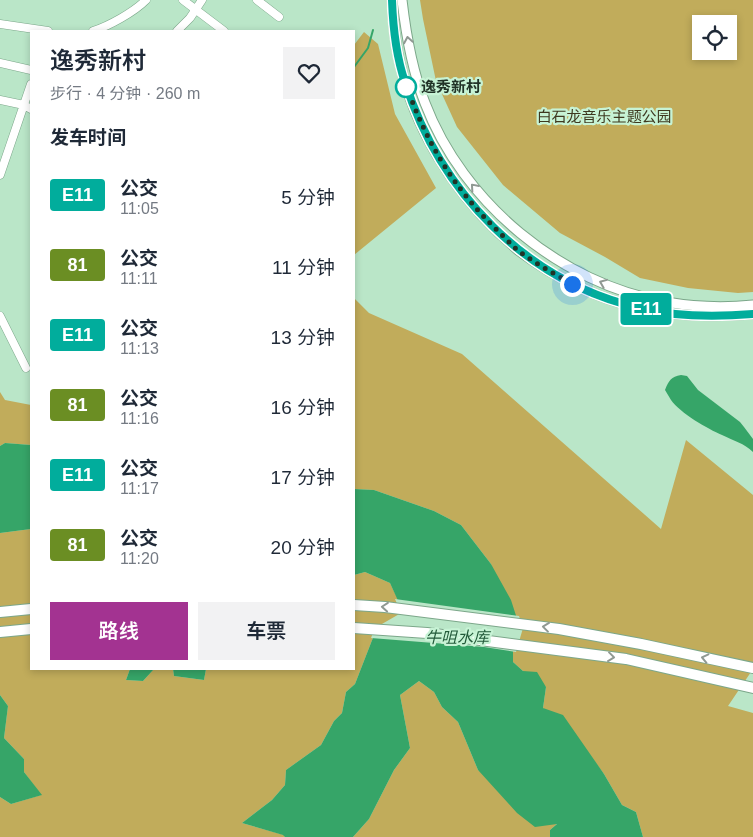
<!DOCTYPE html>
<html lang="zh">
<head>
<meta charset="utf-8">
<style>
  :root { --surface:#fff; --page:#f2f2f3; --text:#1f2937; --muted:#747a83; --accent:#a33391 }
  body { margin:0; font-family:Helvetica,"Noto Sans SC",sans-serif; background:var(--page); color:var(--text); height:100vh; display:flex; flex-direction:column; font-size:19px; white-space:nowrap }
  * { box-sizing:border-box; margin:0 }
  p { font-size:16px; color:var(--muted) }
  .icon { flex:none; width:28px; height:28px; fill:none; stroke:currentColor; stroke-width:2; stroke-linecap:round; stroke-linejoin:round }
  .map { position:relative; flex:1; overflow:hidden }
  .sheet { position:absolute; left:30px; top:30px; width:325px; height:640px; display:flex; flex-direction:column; background:var(--surface); border-radius:0px; box-shadow:0 2px 8px #0003 }
  .sheet>* { flex:none }
  .badge { padding:0 10px; border-radius:4px; font-size:18px; line-height:32px }
  .controls { position:absolute; left:692px; top:15px; display:grid; gap:10px }
  .controls a { display:grid; place-items:center; width:45px; height:45px; border-radius:0px; background:var(--surface); box-shadow:0 2px 8px #0003; font-size:25px }
  .you { position:absolute; width:25px; height:25px; margin:-12px; border:4px solid #fff; border-radius:50%; background:#1a73e8; box-shadow:0 0 0 8px #1a73e833 }
  .map>.badge { position:absolute; translate:-50% -50%; box-shadow:0 0 0 2px #fff }
  h2 { padding:0 20px; font-size:19px; line-height:45px }
  .round { display:grid; place-items:center; flex:none; width:52px; height:52px; border-radius:0px; background:var(--page) }
  .summary { display:flex; align-items:center; justify-content:space-between; height:85px; padding:0 20px }
  h1 { font-size:24px; font-weight:600; line-height:38px }
  .cta { display:flex; gap:10px; margin-top:auto; padding:10px 20px }
  .cta a { flex:1; height:58px; border-radius:0px; background:var(--accent); color:#fff; font-size:20px; font-weight:600; line-height:58px; text-align:center }
  .cta a+a { background:var(--page); color:var(--text) }
  ul { padding:0; list-style:none }
  li { display:flex; align-items:center; gap:15px; height:70px; padding:0 20px }
  li div { flex:1 }
  li b { display:block; font-size:19px }
  li em { font-style:normal }
  li .badge { min-width:55px; font-weight:700; text-align:center }
  .map>svg:first-child { display:block }
</style>
</head>
<body>
<div class="map">
<svg width="753" height="837" viewBox="0 0 753 837">
  <rect width="100%" height="100%" fill="#bae6c8"/>
  <path fill="#c1ac5b" fill-rule="evenodd" d="M 420,0 L 753,0 L 753,292 L 738,293 L 688,288 L 640,278 L 605,257 L 560,233 L 503,185 L 457,127 L 436,81 L 423,19 ZM 701,24 L 729,24 L 729,51 L 701,51 Z
    M 364,32 L 378,44 L 395,114 L 436,188 L 354,255 L 354,45 Z
    M 354,298 L 369,313 L 462,354 L 661,529 L 686,440 L 753,495 L 753,669 L 728,706 L 753,713 L 753,837 L 643,837 L 636,812 L 622,805 L 604,774 L 586,750 L 543,708 L 546,687 L 523,671 L 513,662 L 513,649 L 491,564 L 461,525 L 434,511 L 374,490 L 354,489 Z
    M 0,392 L 5,400 L 31,405 L 31,445 L 5,443 L 0,446 Z
    M 31,529 L 31,669 L 130,669 L 126,680 L 143,681 L 154,669 L 173,669 L 174,676 L 204,680 L 206,669 L 354,669 L 354,575 L 365,572 L 390,583 L 405,614 L 376,630 L 355,684 L 346,692 L 342,713 L 334,721 L 321,745 L 286,770 L 285,785 L 272,800 L 242,823 L 284,835 L 285,837 L 0,837 L 0,797 L 11,804 L 41,795 L 24,772 L 24,759 L 4,738 L 8,706 L 0,695 L 0,533 Z
    M 419,681 L 434,692 L 442,707 L 458,722 L 478,770 L 558,823 L 550,830 L 550,837 L 353,837 L 369,819 L 394,770 L 410,748 L 400,695 Z"/>
  <path fill="#36a568" d="M 681,375 L 687,376 L 698,390 L 740,422 L 744,427 L 753,439 L 753,452 C 744,443 734,441 722,435 C 708,429 680,413 671,400 C 669,397 667,393 665,390 C 669,380 671,377 681,375 Z
    M 5,443 L 31,445 L 31,529 L 0,533 L 0,446 Z
    M 354,489 L 374,490 L 434,511 L 461,525 L 491,564 L 511,600 L 520,628 L 513,649 L 513,662 L 523,671 L 537,672 L 546,687 L 543,708 L 563,715 L 604,774 L 622,805 L 636,812 L 643,837 L 550,837 L 550,830 L 557,824 L 535,827 L 517,813 L 478,770 L 458,722 L 442,707 L 434,692 L 419,681 L 400,695 L 410,748 L 394,770 L 369,819 L 353,837 L 285,837 L 283,835 L 242,823 L 272,800 L 285,785 L 286,770 L 321,745 L 334,721 L 342,713 L 346,692 L 355,684 L 376,630 L 404,614 L 390,583 L 365,572 L 354,575 Z
    M 130,669 L 154,669 L 143,681 L 126,680 Z
    M 173,669 L 206,669 L 204,680 L 174,676 Z
    M 0,695 L 8,706 L 4,738 L 24,759 L 24,772 L 42,795 L 11,804 L 0,797 Z"/>
  <path fill="#bae6c8" d="M 395,599 L 519,616 L 523,628 L 516,652 L 484,647 L 371,638 L 375,628 L 401,613 Z"/>
  <g fill="none" stroke-linecap="round" stroke-linejoin="round">
    <path stroke="#36a568" stroke-width="2" d="M 354,67 L 368,48 L 373,30"/>
    <g stroke="#7ca78a" stroke-width="9">
      <path id="minor" d="M 183,0 L 224,31
        M 257,0 L 279,17
        M 0,24 L 48,31
        M 93,31 C 109,26 134,12 146,0
        M 177,31 L 190,18 L 202,0
        M 0,63 L 31,70
        M 0,100 L 24,105 L 31,109
        M 0,175 L 31,84
        M 0,316 L 26,368"/>
    </g>
    <g stroke="#7ca78a" stroke-width="11">
      <path id="major" d="M 392,0 C 393,21 395,43 400,64 C 415,128 451,187 498,232 C 505,238 511,244 518,250 C 554,277 595,298 640,308 C 676,317 716,317 753,314
        M 402,0 C 406,35 412,70 425,103 C 463,203 561,284 666,302 C 695,307 724,308 753,305"/>
    </g>
    <g stroke="#7ca78a" stroke-width="12">
      <path id="highway" d="M 354,605 L 385,607 L 559,629 L 641,644 L 753,668
        M 0,612 L 31,609
        M 354,628 L 427,633 L 626,659 L 753,688
        M 0,632 L 31,629"/>
    </g>
    <use href="#minor" stroke="#fff" stroke-width="8"/>
    <use href="#major" stroke="#fff" stroke-width="9"/>
    <use href="#highway" stroke="#fff" stroke-width="10"/>
  </g>
  <defs><path id="oneway-chevron" d="M-2-3.5L2.5 0L-2 3.5" fill="none" stroke-width="1.6" stroke-linecap="round" stroke-linejoin="round" transform="scale(1.25)"/></defs>
  <g stroke="#909993">
    <use href="#oneway-chevron" transform="translate(408 40) rotate(-100)"/>
    <use href="#oneway-chevron" transform="translate(474 187) rotate(-131)"/>
    <use href="#oneway-chevron" transform="translate(603 283) rotate(-158)"/>
    <use href="#oneway-chevron" transform="translate(385 607) rotate(-175)"/>
    <use href="#oneway-chevron" transform="translate(546 627) rotate(-173)"/>
    <use href="#oneway-chevron" transform="translate(611 657) rotate(7)"/>
    <use href="#oneway-chevron" transform="translate(705 658) rotate(-167)"/>
  </g>
  <g fill="none" stroke-linecap="round" stroke-linejoin="round">
    <g stroke="#fff" stroke-width="11">
      <path id="line" d="M 392,0 C 393,28 396,56 405,82 C 440,192 526,282 640,308 C 676,317 716,317 753,314"/>
    </g>
    <use href="#line" stroke="#01ad9c" stroke-width="8"/>
    <path stroke="#213327" stroke-width="5" stroke-dasharray="0 9" d="M 406,87 L 405,82 C 426,142 453,188 500,233 C 505,238 511,244 516,249 C 533,262 553,273 572,284"/>
  </g>
  <circle fill="#fff" stroke="#01ad9c" stroke-width="2.5" cx="406" cy="87" r="10"/>
  <g text-anchor="middle" stroke-width="4.5" stroke-linejoin="round" paint-order="stroke">
    <g font-size="15" font-weight="bold" fill="#213327" stroke="#c7f3d5" text-anchor="start">
      <text x="421" y="92">逸秀新村</text>
    </g>
    <g font-size="15" fill="#3e381f" stroke="#c7f3d5">
      <text x="604" y="122">白石龙音乐主题公园</text>
    </g>
    <g font-size="16" font-style="italic" fill="#225a3a" stroke="#c7f3d5">
      <text x="457" y="643">牛咀水库</text>
    </g>
  </g>
</svg>
<div class="controls">
<a><svg class="icon" aria-label="locate" viewBox="0 0 24 24"><circle cx="12" cy="12" r="6"/><path d="M12 2v4M12 18v4M2 12h4M18 12h4"/></svg></a>
</div>
<div class="you" style="left:572px;top:284px"></div>
<b class="badge" style="left:646px;top:309px;background:#01ad9c;color:#fff">E11</b>
<section class="sheet">
<div class="summary"><div><h1>逸秀新村</h1><p>步行 · 4 分钟 · 260 m</p></div><a class="round"><svg class="icon" aria-label="heart" viewBox="0 0 24 24"><path d="M12 20l-8-8c-3-5 5-10 8-4 3-6 11-1 8 4z"/></svg></a></div>
<h2>发车时间</h2>
<ul>
<li><span class="badge" style="background:#01ad9c;color:#fff">E11</span><div><b>公交</b><p>11:05</p></div><em>5 分钟</em></li>
<li><span class="badge" style="background:#6b8e23;color:#fff">81</span><div><b>公交</b><p>11:11</p></div><em>11 分钟</em></li>
<li><span class="badge" style="background:#01ad9c;color:#fff">E11</span><div><b>公交</b><p>11:13</p></div><em>13 分钟</em></li>
<li><span class="badge" style="background:#6b8e23;color:#fff">81</span><div><b>公交</b><p>11:16</p></div><em>16 分钟</em></li>
<li><span class="badge" style="background:#01ad9c;color:#fff">E11</span><div><b>公交</b><p>11:17</p></div><em>17 分钟</em></li>
<li><span class="badge" style="background:#6b8e23;color:#fff">81</span><div><b>公交</b><p>11:20</p></div><em>20 分钟</em></li>
</ul>
<div class="cta"><a>路线</a><a>车票</a></div>
</section>
</div>
</body>
</html>
